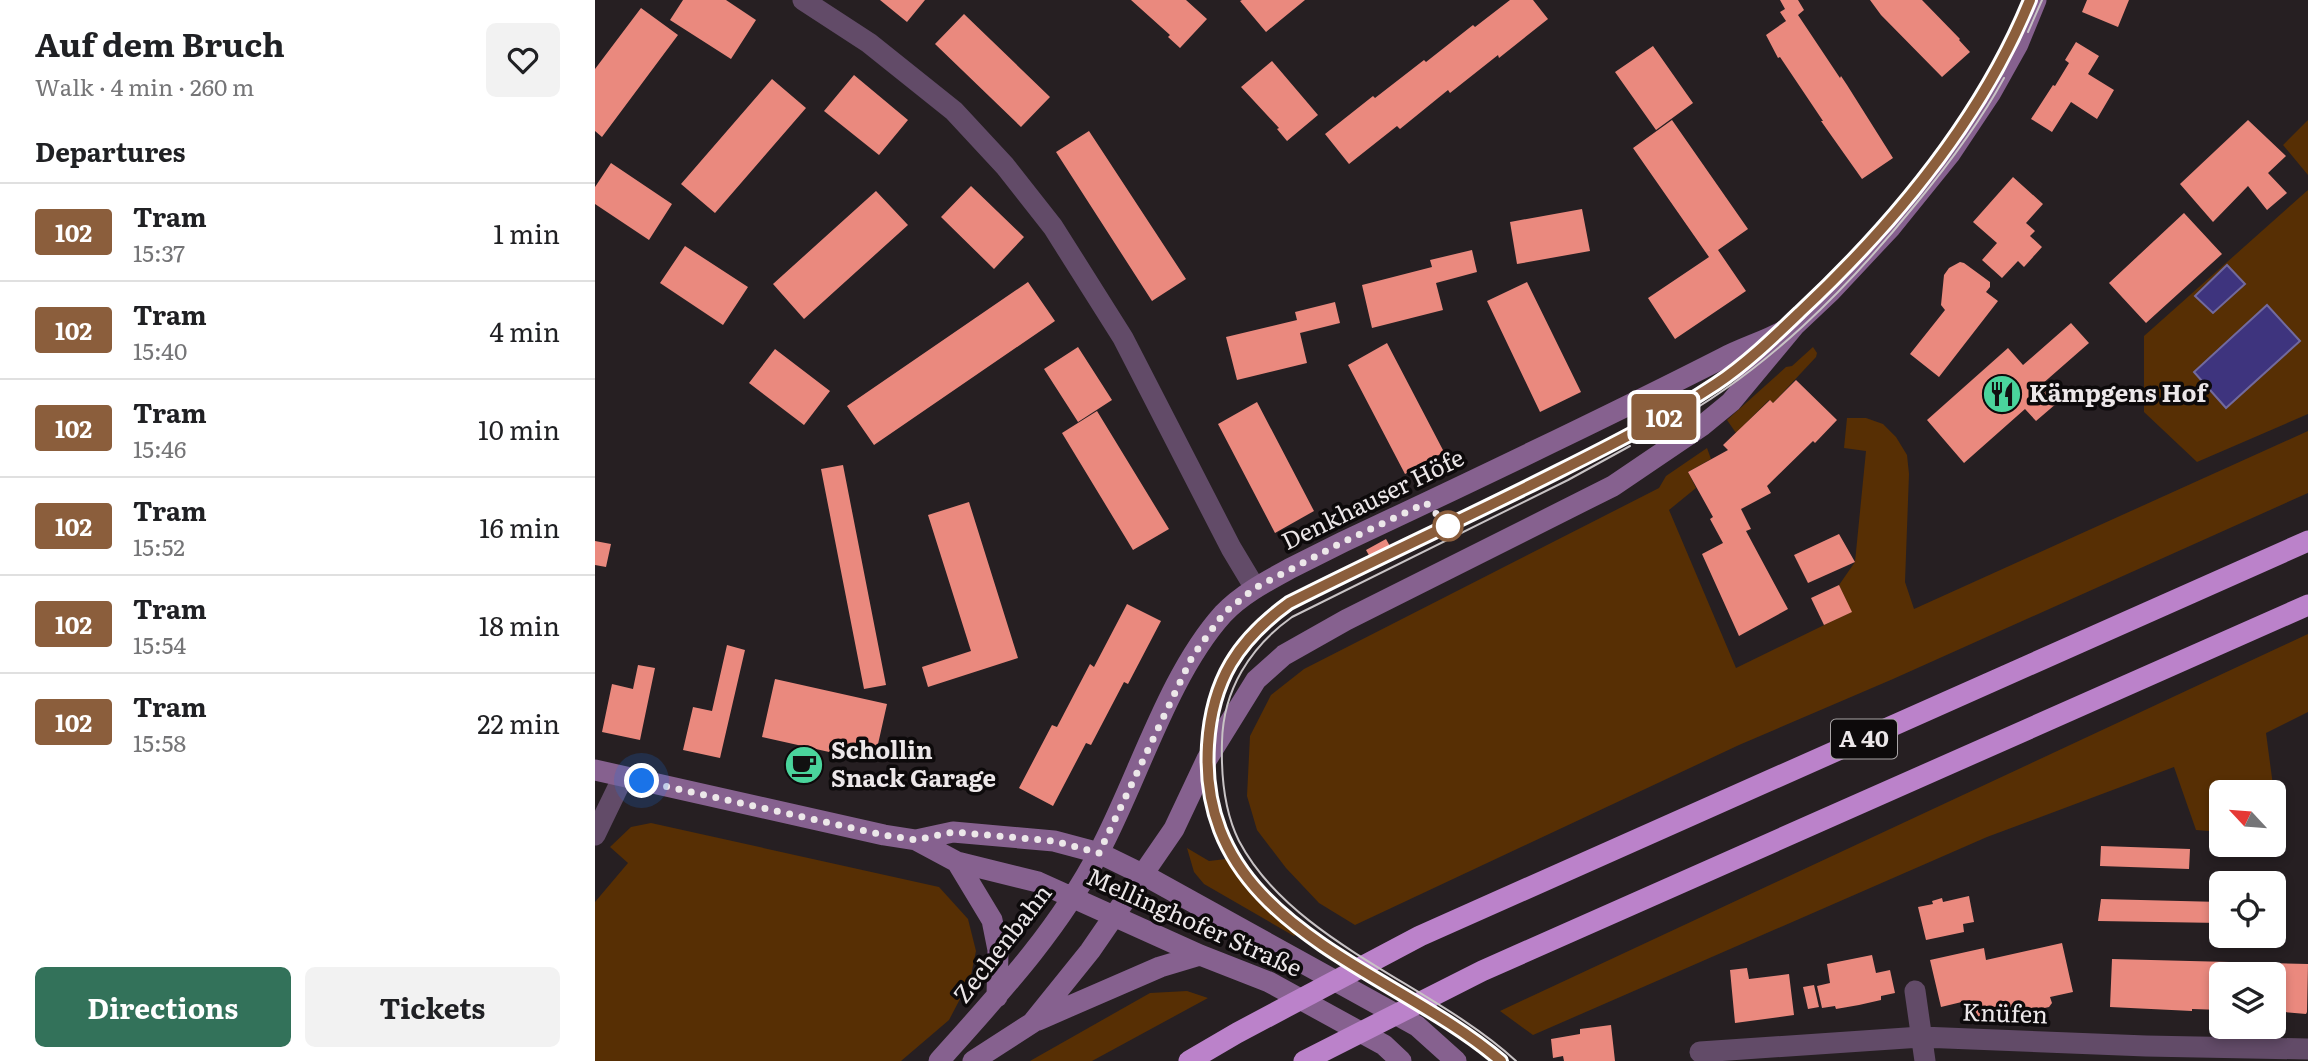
<!DOCTYPE html>
<html lang="en">
<head>
<meta charset="utf-8">
<style>
  :root { --surface:#fff; --page:#f2f2f2; --text:#202124; --muted:#757577; --line:#e0e0e0; --accent:#33725a }
  body { margin:0; font-family:Literata,serif; background:var(--page); color:var(--text); height:100vh; display:flex; flex-direction:column; font-size:26px; white-space:nowrap }
  * { box-sizing:border-box; margin:0 }
  p { font-size:23px; color:var(--muted) }
  .icon { flex:none; width:38px; height:38px; fill:none; stroke:currentColor; stroke-width:2; stroke-linecap:round; stroke-linejoin:round }
  .map { position:relative; flex:1; overflow:hidden }
  .panel { display:flex; flex-direction:column; background:var(--surface); width:595px }
  .panel>* { flex:none }
  .badge { padding:0 14px; border-radius:5px; font-size:24px; line-height:46px }
  .needle { width:46px; rotate:296deg }
  .buttons { position:absolute; left:1614px; top:780px; display:grid; gap:14px }
  .buttons a { display:grid; place-items:center; width:77px; height:77px; border-radius:10px; background:var(--surface); box-shadow:0 4px 10px #0003; font-size:35px }
  .you { position:absolute; width:35px; height:35px; margin:-18px; border:5px solid #fff; border-radius:50%; background:#1a73e8; box-shadow:0 0 0 10px #1a73e833 }
  .map>.badge { position:absolute; translate:-50% -50%; box-shadow:0 0 0 4px #fff }
  h2 { padding:0 35px; font-size:26px; line-height:63px }
  .round { display:grid; place-items:center; flex:none; width:74px; height:74px; border-radius:10px; background:var(--page) }
  .headline { display:flex; align-items:center; justify-content:space-between; height:119px; padding:0 35px }
  h1 { font-size:33px; font-weight:700; line-height:52px }
  .cta { display:flex; gap:14px; margin-top:auto; padding:14px 35px }
  .cta a { flex:1; height:80px; border-radius:10px; background:var(--accent); color:#fff; font-size:28px; font-weight:700; line-height:80px; text-align:center }
  .cta a+a { background:var(--page); color:var(--text) }
  ul { padding:0; list-style:none }
  li { display:flex; align-items:center; gap:21px; height:98px; padding:0 35px; border-top:2px solid var(--line) }
  li div { flex:1 }
  li b { display:block; font-size:26px }
  li em { font-style:normal }
  li .badge { min-width:77px; font-weight:700; text-align:center }
  main { display:flex; flex:1; min-height:0 }
  .map>svg:first-child { display:block }
</style>
</head>
<body>
<main>
<section class="panel">
<div class="headline"><div><h1>Auf dem Bruch</h1><p>Walk · 4 min · 260 m</p></div><a class="round"><svg class="icon" aria-label="heart" viewBox="0 0 24 24"><path d="M12 20l-8-8c-3-5 5-10 8-4 3-6 11-1 8 4z"/></svg></a></div>
<h2>Departures</h2>
<ul>
<li><span class="badge" style="background:#8b5e3c;color:#fff">102</span><div><b>Tram</b><p>15:37</p></div><em>1 min</em></li>
<li><span class="badge" style="background:#8b5e3c;color:#fff">102</span><div><b>Tram</b><p>15:40</p></div><em>4 min</em></li>
<li><span class="badge" style="background:#8b5e3c;color:#fff">102</span><div><b>Tram</b><p>15:46</p></div><em>10 min</em></li>
<li><span class="badge" style="background:#8b5e3c;color:#fff">102</span><div><b>Tram</b><p>15:52</p></div><em>16 min</em></li>
<li><span class="badge" style="background:#8b5e3c;color:#fff">102</span><div><b>Tram</b><p>15:54</p></div><em>18 min</em></li>
<li><span class="badge" style="background:#8b5e3c;color:#fff">102</span><div><b>Tram</b><p>15:58</p></div><em>22 min</em></li>
</ul>
<div class="cta"><a>Directions</a><a>Tickets</a></div>
</section>
<div class="map">
<svg width="1713" height="1061" viewBox="0 0 1713 1061">
  <rect width="100%" height="100%" fill="#261f22"/>
  <path fill="#572f04" d="M 1713,120 L 1713,175 L 1688,145 Z
    M 1713,190 L 1713,414 L 1602,462 L 1549,412 L 1549,336 Z
    M 1218,347 L 1222,353 L 1221,357 L 1178,403 L 1174,400 L 1141,433 L 1132,420 L 1191,367 L 1197,366 Z
    M 1252,418 L 1271,418 L 1288,424 L 1301,437 L 1312,455 L 1314,474 L 1310,582 L 1319,609 L 1713,431 L 1713,493 L 1298,679 L 1144,745 L 760,925 L 724,903 L 691,868 L 662,830 L 652,796 L 655,736 L 676,695 L 709,669 L 1064,488 L 1071,476 L 1112,448 L 1116,459 L 1093,472 L 1101,488 L 1074,510 L 1141,668 L 1256,612 L 1244,585 L 1260,562 L 1271,451 L 1249,448 Z
    M 1713,634 L 1713,712 L 1671,733 L 1685,838 L 1678,837 L 1678,793 L 1626,793 L 1626,832 L 1601,830 L 1579,767 L 1392,837 L 938,1035 L 905,1011 Z
    M 56,823 L 344,887 L 373,919 L 381,951 L 375,980 L 354,1020 L 306,1061 L 0,1061 L 0,902 L 33,863 L 15,847 L 36,827 Z
    M 592,848 L 614,861 L 631,859 C 650,889 673,913 703,933 L 699,936 L 609,884 L 599,872 Z
    M 592,991 L 613,998 L 497,1061 L 435,1061 L 555,993 Z"/>
  <path fill="#3e347e" stroke="#726a9e" stroke-width="2" d="M 1632,265 L 1650,284 L 1618,313 L 1600,296 Z
    M 1672,305 L 1705,341 L 1631,408 L 1599,372 Z"/>
  <path fill="#ea897e" d="M 88,0 L 131,0 L 161,20 L 136,59 L 75,20 Z
    M 285,0 L 330,0 L 312,22 Z
    M 536,0 L 591,0 L 612,19 L 585,48 L 573,37 L 575,35 Z
    M 647,0 L 710,0 L 671,32 L 645,1 Z
    M 915,0 L 938,0 L 953,19 L 904,58 L 903,55 L 855,93 L 853,90 L 805,129 L 802,126 L 754,164 L 730,134 L 778,96 L 780,98 L 829,60 L 831,62 L 878,25 L 880,27 Z
    M 1185,0 L 1203,0 L 1209,10 L 1203,15 L 1245,78 L 1246,76 L 1252,85 L 1298,158 L 1267,179 L 1226,121 L 1228,121 L 1185,57 L 1183,58 L 1171,35 L 1191,21 L 1185,12 L 1190,9 Z
    M 1275,0 L 1327,0 L 1365,39 L 1364,40 L 1375,52 L 1347,77 L 1286,15 Z
    M 1492,0 L 1534,0 L 1523,27 L 1487,12 Z
    M 46,8 L 83,35 L 7,137 L 0,131 L 0,69 Z
    M 369,14 L 455,97 L 426,127 L 340,44 Z
    M 1481,42 L 1504,56 L 1493,74 L 1519,90 L 1502,119 L 1476,102 L 1457,132 L 1436,119 L 1458,85 L 1460,86 L 1474,63 L 1470,60 Z
    M 1058,46 L 1098,103 L 1061,130 L 1020,72 Z
    M 677,61 L 723,115 L 692,141 L 682,129 L 684,128 L 646,87 Z
    M 259,75 L 313,120 L 284,155 L 229,111 Z
    M 177,79 L 211,108 L 120,213 L 86,184 Z
    M 1077,120 L 1153,229 L 1123,250 L 1151,291 L 1080,339 L 1053,298 L 1114,257 L 1038,148 Z
    M 1653,120 L 1691,156 L 1673,173 L 1692,193 L 1672,210 L 1653,186 L 1618,222 L 1585,184 Z
    M 494,131 L 591,279 L 557,301 L 461,152 Z
    M 16,163 L 77,204 L 54,240 L 0,204 L 0,187 Z
    M 1418,177 L 1448,204 L 1431,223 L 1440,231 L 1435,236 L 1447,247 L 1429,267 L 1423,261 L 1407,278 L 1387,260 L 1402,243 L 1378,222 Z
    M 376,186 L 429,237 L 399,269 L 346,217 Z
    M 281,191 L 313,225 L 209,319 L 178,284 Z
    M 987,209 L 995,251 L 922,264 L 915,222 Z
    M 1589,213 L 1627,254 L 1551,323 L 1514,283 Z
    M 90,246 L 153,287 L 128,325 L 65,283 Z
    M 877,250 L 882,272 L 841,283 L 848,310 L 777,328 L 767,285 L 837,267 L 835,260 Z
    M 1365,262 L 1369,263 L 1395,282 L 1395,287 L 1391,292 L 1403,301 L 1344,377 L 1315,354 L 1350,310 L 1346,305 L 1349,275 L 1354,268 Z
    M 433,282 L 460,321 L 279,445 L 252,406 Z
    M 932,282 L 986,392 L 945,412 L 892,301 Z
    M 740,302 L 745,323 L 705,333 L 712,363 L 642,380 L 631,337 L 702,320 L 700,312 Z
    M 1476,323 L 1494,343 L 1446,385 L 1462,403 L 1441,421 L 1430,409 L 1369,463 L 1332,420 L 1413,348 L 1428,365 Z
    M 792,343 L 849,452 L 810,474 L 753,365 Z
    M 483,347 L 517,400 L 483,422 L 449,369 Z
    M 180,349 L 235,391 L 209,425 L 154,383 Z
    M 1201,380 L 1242,420 L 1220,443 L 1218,441 L 1172,486 L 1176,493 L 1146,509 L 1156,529 L 1151,531 L 1193,609 L 1144,636 L 1107,554 L 1128,543 L 1115,519 L 1118,517 L 1093,472 L 1133,450 L 1128,445 L 1175,400 L 1178,403 Z
    M 662,402 L 719,511 L 680,533 L 623,424 Z
    M 502,411 L 574,529 L 538,550 L 467,433 Z
    M 248,465 L 291,685 L 269,689 L 226,469 Z
    M 374,502 L 423,658 L 333,687 L 327,667 L 376,651 L 333,515 Z
    M 1244,534 L 1260,562 L 1213,583 L 1199,555 Z
    M 791,539 L 796,548 L 776,559 L 771,550 Z
    M 0,541 L 16,544 L 11,567 L 0,565 Z
    M 1244,585 L 1257,612 L 1229,625 L 1216,598 Z
    M 532,604 L 566,621 L 533,684 L 529,682 L 496,745 L 491,743 L 458,806 L 424,788 L 457,725 L 462,727 L 495,664 L 499,667 Z
    M 132,645 L 150,650 L 125,758 L 88,750 L 98,707 L 117,711 Z
    M 43,665 L 60,668 L 45,740 L 7,732 L 17,684 L 38,689 Z
    M 180,679 L 292,704 L 279,762 L 167,737 Z
    M 1506,846 L 1595,849 L 1594,869 L 1505,866 Z
    M 1374,896 L 1379,922 L 1368,924 L 1369,932 L 1331,940 L 1323,907 L 1338,904 L 1337,901 L 1347,898 L 1348,902 Z
    M 1506,899 L 1626,902 L 1626,923 L 1503,921 Z
    M 1467,943 L 1478,992 L 1455,997 L 1457,1003 L 1454,1007 L 1396,1020 L 1391,1016 L 1379,1019 L 1375,1000 L 1346,1007 L 1335,960 L 1389,948 L 1391,960 Z
    M 1277,955 L 1281,973 L 1295,970 L 1300,993 L 1286,996 L 1286,1000 L 1264,1005 L 1241,1009 L 1240,1006 L 1227,1008 L 1222,986 L 1235,983 L 1232,964 Z
    M 1517,959 L 1713,964 L 1712,1012 L 1711,1014 L 1678,1011 L 1678,975 L 1626,975 L 1626,1010 L 1597,1009 L 1597,1011 L 1515,1007 Z
    M 1152,968 L 1154,979 L 1194,974 L 1199,1015 L 1140,1023 L 1135,970 Z
    M 1219,985 L 1224,1007 L 1213,1009 L 1208,987 Z
    M 1016,1025 L 1020,1061 L 969,1061 L 968,1056 L 958,1058 L 956,1039 L 985,1034 L 985,1029 Z"/>
  <g fill="none" stroke-linecap="round" stroke-linejoin="round">
    <path stroke="#624b68" stroke-width="21" d="M 208,0 L 274,43 L 359,111 L 410,166 L 458,227 L 528,338 L 636,548 L 660,588
      M 0,835 L 28,777
      M 1320,991 L 1330,1061
      M 1105,1052 L 1326,1037 L 1551,1046 L 1713,1049"/>
    <path stroke="#86618f" stroke-width="21" d="M 0,770 L 289,835 L 321,840 L 362,862 L 443,882 L 605,955 L 674,982 L 789,1045 L 806,1061
      M 321,840 L 358,832 L 459,841 L 504,853 L 549,875 L 822,1026 L 861,1061
      M 362,862 L 397,920 L 403,950 L 402,997
      M 443,1020 L 565,967 L 605,955
      M 344,1061 C 403,995 463,931 504,852 C 543,779 573,675 628,614 C 647,594 672,581 696,568 C 731,550 766,533 801,517 C 911,465 1020,413 1128,358 C 1149,347 1171,341 1192,329
      M 378,1061 L 437,1023 L 495,951 L 579,829 L 612,759 L 661,680 L 689,655 L 751,620 L 1018,486 L 1108,425 L 1136,402 L 1200,325 L 1236,291 L 1296,227 L 1355,154 L 1395,94 L 1423,44 L 1441,0"/>
    <path stroke="#bb82ca" stroke-width="21" d="M 594,1061 L 642,1033 L 825,936 L 1713,541
      M 709,1061 L 887,971 L 1713,605"/>
    <path stroke="#c8c3c5" stroke-width="2" d="M 1433,32 L 1447,0
      M 1074,424 C 1171,371 1251,290 1320,205 C 1353,165 1384,124 1409,78
      M 906,1061 C 842,1007 764,973 699,922 C 686,912 673,904 662,892 C 627,854 609,796 613,745 C 615,701 632,656 664,626 C 673,617 684,610 694,603 C 787,557 881,514 973,466 C 1024,440 1073,415 1121,384 C 1151,364 1179,337 1205,312 C 1299,223 1385,120 1435,0
      M 921,1061 C 839,985 697,942 644,841 C 629,811 626,775 627,742 C 628,690 655,647 697,617 L 973,480 L 1035,446"/>
  </g>
  <g fill="none" stroke-linecap="round" stroke-linejoin="round">
    <g stroke="#fff" stroke-width="16">
      <path id="line" d="M 906,1061 C 795,966 602,926 613,745 C 617,680 643,640 694,603 C 783,558 875,516 964,471 C 1018,444 1071,417 1121,384 C 1151,364 1179,337 1205,312 C 1299,224 1386,120 1435,0"/>
    </g>
    <use href="#line" stroke="#8b5e3c" stroke-width="10"/>
    <path stroke="#ece7e9" stroke-width="7" stroke-dasharray="0 12.6" d="M 47,781 L 289,835 L 321,840 L 358,832 L 459,841 L 504,853 L 597,657 L 629,613 L 660,588 L 746,543 L 831,503 L 853,526"/>
  </g>
  <defs>
    <g id="restaurant-disc" transform="scale(2.0125)"><circle r="9.5" fill="#4ad49c" stroke="#0d0a0b"/><path d="M-5-6h1v4h1v-4h1v4h1v-4h1v5L-1.5 .5V6h-2V.5L-5-1ZM5-6V6H3V1.5H1.5Q1.5-4 5-6Z" fill="#111"/></g>
    <g id="cafe-disc" transform="scale(2.0125)"><circle r="9.5" fill="#4ad49c" stroke="#0d0a0b"/><path d="M-5.5-4.5H6V0H3Q3 3.5 0 3.5H-2.5Q-5.5 3.5-5.5 0ZM3-3.2v2h1.7v-2ZM-6 4.5H4V6H-6Z" fill="#111"/></g>
  </defs>
  <g fill-rule="evenodd">
    <use href="#restaurant-disc" x="1407" y="394"/>
    <use href="#cafe-disc" x="209" y="765"/>
  </g>
  <circle fill="#fff" stroke="#8b5e3c" stroke-width="3.5" cx="853" cy="526" r="14"/>
  <g text-anchor="middle" stroke-width="7" stroke-linejoin="round" paint-order="stroke">
    <rect fill="#0d0a0b" stroke="#a9a5a6" stroke-width="2" x="1236" y="719.5" width="66" height="39" rx="5"/>
    <g font-size="23" font-weight="bold" fill="#ece7e9">
      <text x="1269" y="747">A 40</text>
    </g>
    <g font-size="24" font-weight="bold" fill="#ece7e9" stroke="#0d0a0b" text-anchor="start">
      <text x="1434" y="402">Kämpgens Hof</text>
      <text x="236" y="759">Schollin<tspan x="236" dy="28">Snack Garage</tspan></text>
    </g>
    <g font-size="24" fill="#ece7e9" stroke="#0d0a0b">
      <text transform="translate(778 500) rotate(-26)" y="8">Denkhauser Höfe</text>
      <text transform="translate(599 923) rotate(24)" y="8">Mellinghofer Straße</text>
      <text transform="translate(408 944) rotate(-52)" y="8">Zechenbahn</text>
      <text transform="translate(1410 1014) rotate(2)" y="8">Knüfen</text>
    </g>
  </g>
</svg>
<div class="buttons">
<a><svg class="needle" viewBox="-14 -14 28 28"><path d="M0-13l5 13h-10z" fill="#e53935"/><path d="M0 13l5-13h-10z" fill="#757577"/></svg></a>
<a><svg class="icon" aria-label="locate" viewBox="0 0 24 24"><circle cx="12" cy="12" r="6"/><path d="M12 2v4M12 18v4M2 12h4M18 12h4"/></svg></a>
<a><svg class="icon" aria-label="layers" viewBox="0 0 24 24"><path d="M12 4l9 5-9 5-9-5zM3 14l9 5 9-5"/></svg></a>
</div>
<div class="you" style="left:47px;top:781px"></div>
<b class="badge" style="left:1069px;top:417px;background:#8b5e3c;color:#fff">102</b>
</div>
</main>
</body>
</html>
